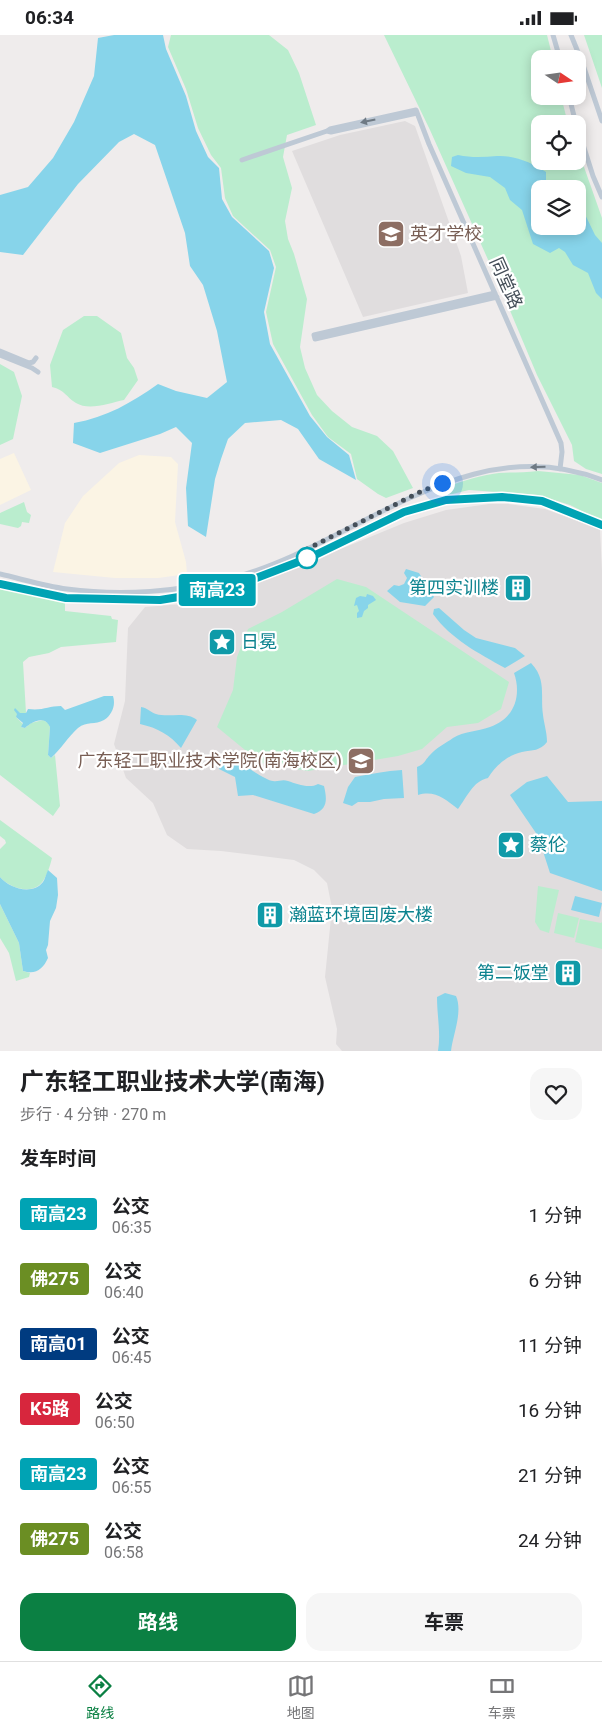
<!DOCTYPE html>
<html lang="zh">
<head>
<meta charset="utf-8">
<style>
  :root { --surface:#fff; --page:#f6f6f6; --text:#202124; --muted:#757577; --line:#e0e0e0; --accent:#0b8043 }
  body { margin:0; font-family:Roboto,"Noto Sans SC",sans-serif; background:var(--page); color:var(--text); height:100vh; display:flex; flex-direction:column; font-size:19px; white-space:nowrap }
  * { box-sizing:border-box; margin:0 }
  p { font-size:16px; color:var(--muted) }
  .icon { flex:none; width:28px; height:28px; fill:none; stroke:currentColor; stroke-width:2; stroke-linecap:round; stroke-linejoin:round }
  .map { position:relative; height:1016px; overflow:hidden }
  .details { display:flex; flex-direction:column; background:var(--surface); flex:1 }
  .details>* { flex:none }
  .badge { padding:0 10px; border-radius:4px; font-size:18px; line-height:32px }
  .needle { width:32px; rotate:103deg }
  .buttons { position:absolute; left:531px; top:15px; display:grid; gap:10px }
  .buttons a { display:grid; place-items:center; width:55px; height:55px; border-radius:10px; background:var(--surface); box-shadow:0 2px 12px #0003; font-size:25px }
  .you { position:absolute; width:25px; height:25px; margin:-12px; border:4px solid #fff; border-radius:50%; background:#1a73e8; box-shadow:0 0 0 8px #1a73e833 }
  .map>.badge { position:absolute; translate:-50% -50%; box-shadow:0 0 0 2px #fff }
  h2 { padding:0 20px; font-size:19px; line-height:45px }
  .round { display:grid; place-items:center; flex:none; width:52px; height:52px; border-radius:15px; background:var(--page) }
  .head { display:flex; align-items:center; justify-content:space-between; height:85px; padding:0 20px }
  h1 { font-size:24px; font-weight:700; line-height:38px }
  .primary-button { display:flex; gap:10px; margin-top:auto; padding:10px 20px }
  .primary-button a { flex:1; height:58px; border-radius:15px; background:var(--accent); color:#fff; font-size:20px; font-weight:700; line-height:58px; text-align:center }
  .primary-button a+a { background:var(--page); color:var(--text) }
  ul { padding:0; list-style:none }
  li { display:flex; align-items:center; gap:15px; height:65px; padding:0 20px }
  li div { flex:1 }
  li b { display:block; font-size:19px }
  li em { font-style:normal }
  li .badge { min-width:55px; font-weight:700; text-align:center }
  .status { display:flex; justify-content:space-between; align-items:center; height:35px; padding:0 25px; background:var(--surface); direction:ltr }
  .status svg { height:14px; fill:currentColor }
  .menu { display:flex; justify-content:space-around; align-items:center; height:70px; border-top:1px solid var(--line); background:var(--surface); font-size:14px; color:var(--muted) }
  .menu a { display:grid; justify-items:center; gap:2px }
  .menu .selected { color:var(--accent) }
  .map>svg:first-child { display:block }
</style>
</head>
<body>
<div class="status"><b>06:34</b><svg viewBox="0 0 49 12"><path d="M0 12V9h3v3zM5 12V6h3v6zM10 12V3h3v9zM15 12V0h3v12zM26 1h20v11H26zM47 4h2v5h-2z"/></svg></div>
<div class="map">
<svg width="602" height="1016" viewBox="0 0 602 1016">
  <rect width="100%" height="100%" fill="#efecec"/>
  <path fill="#fbf4e4" d="M 14,418 L 31,455 L 0,470 L 0,424 Z
    M 139,420 L 171,422 L 178,429 L 175,487 L 186,527 L 187,539 L 158,543 L 115,543 L 53,537 L 65,488 L 83,461 L 119,428 Z"/>
  <path fill="#e0ddde" d="M 405,86 L 415,91 L 461,221 L 468,258 L 363,282 L 292,116 L 340,100 Z
    M 489,469 L 508,469 L 545,474 L 600,494 L 602,536 L 602,1016 L 342,1016 L 336,1009 L 337,994 L 325,942 L 332,873 L 327,848 L 314,835 L 294,825 L 221,816 L 187,814 L 167,800 L 153,768 L 126,743 L 114,709 L 125,666 L 128,593 L 145,572 L 182,569 L 270,543 L 404,488 L 446,475 Z"/>
  <path fill="#baedce" fill-rule="evenodd" d="M 171,0 L 269,0 L 288,15 L 299,38 L 316,90 L 287,100 L 283,122 L 292,153 L 285,186 L 288,204 L 294,219 L 307,264 L 300,312 L 305,333 L 317,360 L 332,376 L 352,392 L 377,401 L 393,416 L 413,453 L 386,463 L 378,459 L 357,444 L 351,419 L 328,402 L 312,380 L 273,309 L 266,277 L 276,232 L 270,215 L 233,181 L 225,163 L 221,133 L 211,120 L 198,93 L 186,54 L 168,12 Z
    M 384,0 L 547,0 L 553,24 L 540,24 L 540,61 L 561,61 L 568,89 L 540,89 L 540,126 L 578,126 L 578,115 L 602,183 L 602,439 L 586,434 L 574,426 L 572,410 L 537,340 L 498,247 L 430,95 ZM 540,154 L 578,154 L 578,191 L 540,191 Z
    M 584,0 L 602,0 L 602,53 Z
    M 84,281 L 97,281 L 121,298 L 127,323 L 134,333 L 138,345 L 124,365 C 110,368 89,376 76,368 C 66,362 65,355 52,352 L 50,330 L 63,295 Z
    M 0,329 L 14,337 L 22,361 L 13,404 L 0,410 Z
    M 538,436 L 580,440 L 602,448 L 602,486 L 570,470 L 538,460 L 469,455 L 448,460 L 446,452 C 463,446 481,440 499,438 C 512,437 525,438 538,436 Z
    M 24,467 L 27,477 L 31,480 L 29,488 L 22,487 L 21,491 L 18,493 L 0,489 L 0,478 Z
    M 337,544 L 366,552 L 509,647 L 501,674 L 478,688 L 447,692 L 422,714 L 398,721 L 308,736 L 261,728 L 217,692 L 233,655 L 237,622 L 248,594 L 282,577 Z
    M 0,554 L 65,567 L 65,576 L 111,581 L 112,584 L 118,585 L 116,607 L 61,612 L 49,618 L 29,622 L 23,627 L 26,678 L 20,678 L 16,682 L 23,689 L 21,692 L 25,693 L 31,688 L 43,685 L 48,688 L 50,692 L 48,720 L 51,723 L 55,720 L 60,771 L 53,781 L 0,740 Z
    M 0,785 L 52,823 C 50,831 47,840 43,846 C 33,861 9,853 0,842 L 0,814 L 6,808 L 5,805 L 0,801 Z
    M 538,851 L 559,855 L 549,898 L 540,895 L 535,887 Z
    M 0,869 L 19,908 L 23,936 L 30,938 L 29,942 L 16,946 L 9,918 L 0,903 Z
    M 558,878 L 579,883 L 574,903 L 554,898 Z
    M 580,884 L 601,888 L 602,887 L 602,914 L 575,907 Z"/>
  <path fill="#87d4ea" d="M 114,0 L 163,0 L 166,14 L 186,61 L 196,96 L 208,122 L 219,133 L 222,164 L 232,182 L 269,216 L 274,233 L 264,277 L 270,309 L 310,381 L 327,402 L 349,420 L 356,445 L 319,424 L 298,394 L 281,385 L 245,388 L 228,404 L 221,424 L 215,444 L 206,502 L 188,491 L 186,453 L 192,408 L 176,392 L 160,399 L 100,418 L 73,408 L 74,388 C 107,382 131,368 158,349 L 176,356 L 207,363 L 227,347 L 217,296 L 203,250 L 190,231 L 185,198 L 155,110 L 134,99 L 119,107 L 78,149 L 23,220 L 0,217 L 0,160 L 28,152 L 53,123 L 74,87 L 94,41 L 98,3 Z
    M 458,120 C 472,123 484,122 497,121 C 514,120 533,128 546,137 L 546,145 L 564,154 L 540,154 L 540,191 L 578,191 L 578,165 L 595,200 L 602,208 L 602,264 L 596,258 L 588,238 L 573,230 L 565,217 L 559,213 L 550,218 L 533,209 L 522,175 L 510,165 L 505,153 L 490,142 L 466,138 L 451,131 L 452,122 Z
    M 406,534 L 419,538 L 434,562 L 425,571 L 400,567 L 387,556 L 394,550 L 399,551 L 404,549 L 407,543 L 404,538 Z
    M 367,559 L 373,561 L 376,565 L 368,570 L 368,573 L 364,576 L 362,582 L 357,583 L 357,578 L 359,576 L 357,570 L 354,571 L 356,563 L 360,561 L 366,562 Z
    M 439,573 L 464,595 L 476,603 L 515,613 L 525,621 L 505,633 C 478,618 451,604 433,579 L 434,574 Z
    M 531,628 C 547,645 540,660 543,680 C 544,689 547,697 547,707 C 540,716 533,715 522,717 C 508,720 495,731 488,743 C 473,746 467,762 458,774 C 445,764 435,755 418,760 L 417,732 C 426,728 424,726 430,720 C 436,713 446,708 453,703 C 464,696 477,697 490,692 C 514,684 522,661 514,638 Z
    M 104,661 L 113,661 C 116,670 112,680 104,685 C 95,690 87,686 78,693 C 68,702 61,714 51,723 L 48,720 L 50,692 C 45,680 32,686 25,693 L 21,692 L 23,688 L 16,682 L 17,679 L 14,675 L 15,673 L 20,678 L 26,678 L 28,674 C 43,676 48,671 61,671 L 65,675 Z
    M 141,672 C 148,673 150,677 156,679 C 169,683 186,676 197,685 L 181,713 C 170,700 158,693 140,689 Z
    M 227,718 C 235,724 264,745 273,746 C 278,747 282,744 288,746 C 297,749 309,754 318,749 L 324,751 C 327,764 328,774 314,779 L 253,760 L 238,761 L 235,742 L 219,734 L 219,727 Z
    M 402,735 L 404,763 L 384,764 L 370,767 L 358,767 L 352,771 L 343,768 L 348,752 L 355,742 C 371,739 386,736 402,735 Z
    M 547,741 L 568,767 L 602,766 L 602,856 L 550,838 L 538,801 L 510,760 L 527,747 Z
    M 48,835 L 57,843 L 58,860 L 56,873 L 50,886 L 48,910 L 46,915 L 48,923 C 43,934 36,940 23,936 L 19,908 L 0,869 L 0,842 C 9,853 32,861 43,847 C 45,844 46,839 48,835 Z
    M 575,861 L 602,868 L 599,882 L 571,875 Z
    M 445,958 L 456,961 C 463,977 453,999 451,1016 L 438,1016 C 441,998 437,981 437,962 Z"/>
  <g fill="none" stroke-linecap="round" stroke-linejoin="round">
    <path stroke="#bec9d5" stroke-width="5" d="M 553,0 L 560,24
      M 571,0 L 582,27 L 602,86
      M 569,61 L 576,89
      M 417,78 L 331,97 L 327,96 L 330,94 L 416,75 L 429,109 L 561,408 L 562,417 L 560,434
      M 578,94 L 593,141 L 602,162
      M 242,125 L 327,96
      M 495,258 L 314,300 L 315,304 L 497,262
      M 0,316 L 29,328 L 33,327 L 36,323
      M 0,320 L 32,333 L 38,337
      M 0,539 C 22,544 44,551 67,554 C 121,561 180,557 232,543 C 355,511 467,391 602,445
      M 0,549 L 66,563 L 161,565 L 210,557 L 238,550 L 272,537 L 311,522 L 404,477 L 446,465 L 502,463 L 542,466 L 602,490"/>
  </g>
  <defs><path id="oneway-solid" d="M-6-.8H1V-3.2L6.5 0L1 3.2V.8H-6Z" transform="scale(1.25)"/></defs>
  <g fill="#6f7a84">
    <use href="#oneway-solid" transform="translate(368 86) rotate(168)"/>
    <use href="#oneway-solid" transform="translate(538 432) rotate(178)"/>
  </g>
  <g fill="none" stroke-linecap="round" stroke-linejoin="round">
    <g stroke="#fff" stroke-width="11">
      <path id="line" d="M 0,549 L 66,563 L 160,565 L 210,557 L 238,550 L 311,522 L 404,477 L 446,465 L 502,462 L 542,466 L 602,490"/>
    </g>
    <use href="#line" stroke="#00a3b4" stroke-width="8"/>
    <path stroke="#454f59" stroke-width="5" stroke-dasharray="0 9" d="M 307,523 L 307,514 L 422,456 L 442,448"/>
  </g>
  <defs>
    <g id="school-square" transform="scale(1.4375)"><rect x="-9" y="-9" width="18" height="18" rx="4" fill="#8d6e63" stroke="#fff"/><path d="M0-5L7-2L0 1L-7-2ZM-4 1L0 2.5L4 1V4Q0 6-4 4Z" fill="#fff"/></g>
    <g id="building-square" transform="scale(1.4375)"><rect x="-9" y="-9" width="18" height="18" rx="4" fill="#0f9aa8" stroke="#fff"/><path d="M-4-6H4V6H1V3H-1V6H-4ZM-2.5-4.3h1.7v1.8h-1.7ZM.8-4.3h1.7v1.8H.8ZM-2.5-1h1.7V.8h-1.7ZM.8-1h1.7V.8H.8Z" fill="#fff"/></g>
    <g id="sight-square" transform="scale(1.4375)"><rect x="-9" y="-9" width="18" height="18" rx="4" fill="#0f9aa8" stroke="#fff"/><path d="M0-6L1.8-2.2L6-1.7L2.9 1.2L3.7 5.4L0 3.3L-3.7 5.4L-2.9 1.2L-6-1.7L-1.8-2.2Z" fill="#fff"/></g>
    <g id="university-square" transform="scale(1.4375)"><rect x="-9" y="-9" width="18" height="18" rx="4" fill="#8d6e63" stroke="#fff"/><path d="M0-5L7-2L0 1L-7-2ZM-4 1L0 2.5L4 1V4Q0 6-4 4Z" fill="#fff"/></g>
  </defs>
  <g fill-rule="evenodd">
    <use href="#school-square" x="391" y="199"/>
    <use href="#building-square" x="518" y="553"/>
    <use href="#sight-square" x="222" y="607"/>
    <use href="#university-square" x="361" y="726"/>
    <use href="#sight-square" x="511" y="810"/>
    <use href="#building-square" x="270" y="880"/>
    <use href="#building-square" x="568" y="938"/>
  </g>
  <circle fill="#fff" stroke="#00a3b4" stroke-width="2.5" cx="307" cy="523" r="10"/>
  <g text-anchor="middle" stroke-width="4.5" stroke-linejoin="round" paint-order="stroke">
    <g font-size="18" fill="#785e54" stroke="#fff" text-anchor="start">
      <text x="410" y="205">英才学校</text>
      <text x="342" y="732" text-anchor="end">广东轻工职业技术学院(南海校区)</text>
    </g>
    <g font-size="18" fill="#454f59" stroke="#fff">
      <text transform="translate(506 248) rotate(66)" y="6">同堂路</text>
    </g>
    <g font-size="18" fill="#0d838f" stroke="#fff" text-anchor="start">
      <text x="499" y="559" text-anchor="end">第四实训楼</text>
      <text x="241" y="613">日冕</text>
      <text x="530" y="816">蔡伦</text>
      <text x="289" y="886">瀚蓝环境固废大楼</text>
      <text x="549" y="944" text-anchor="end">第二饭堂</text>
    </g>
  </g>
</svg>
<div class="buttons">
<a><svg class="needle" viewBox="-14 -14 28 28"><path d="M0-13l5 13h-10z" fill="#e53935"/><path d="M0 13l5-13h-10z" fill="#757577"/></svg></a>
<a><svg class="icon" aria-label="locate" viewBox="0 0 24 24"><circle cx="12" cy="12" r="6"/><path d="M12 2v4M12 18v4M2 12h4M18 12h4"/></svg></a>
<a><svg class="icon" aria-label="layers" viewBox="0 0 24 24"><path d="M12 4l9 5-9 5-9-5zM3 14l9 5 9-5"/></svg></a>
</div>
<div class="you" style="left:442px;top:448px"></div>
<b class="badge" style="left:217px;top:555px;background:#00a3b4;color:#fff">南高23</b>
</div>
<section class="details">
<div class="head"><div><h1>广东轻工职业技术大学(南海)</h1><p>步行 · 4 分钟 · 270 m</p></div><a class="round"><svg class="icon" aria-label="heart" viewBox="0 0 24 24"><path d="M12 20l-8-8c-3-5 5-10 8-4 3-6 11-1 8 4z"/></svg></a></div>
<h2>发车时间</h2>
<ul>
<li><span class="badge" style="background:#00a3b4;color:#fff">南高23</span><div><b>公交</b><p>06:35</p></div><em>1 分钟</em></li>
<li><span class="badge" style="background:#6b8e23;color:#fff">佛275</span><div><b>公交</b><p>06:40</p></div><em>6 分钟</em></li>
<li><span class="badge" style="background:#003b80;color:#fff">南高01</span><div><b>公交</b><p>06:45</p></div><em>11 分钟</em></li>
<li><span class="badge" style="background:#d7263d;color:#fff">K5路</span><div><b>公交</b><p>06:50</p></div><em>16 分钟</em></li>
<li><span class="badge" style="background:#00a3b4;color:#fff">南高23</span><div><b>公交</b><p>06:55</p></div><em>21 分钟</em></li>
<li><span class="badge" style="background:#6b8e23;color:#fff">佛275</span><div><b>公交</b><p>06:58</p></div><em>24 分钟</em></li>
</ul>
<div class="primary-button"><a>路线</a><a>车票</a></div>
</section>
<nav class="menu">
<a class="selected"><svg class="icon" aria-label="directions" viewBox="0 0 24 24"><path d="M12 3l9 9-9 9-9-9zM9 14v-3h6M13 9l2 2-2 2"/></svg>路线</a>
<a><svg class="icon" aria-label="map" viewBox="0 0 24 24"><path d="M3 6l6-2 6 2 6-2v14l-6 2-6-2-6 2zM9 4v14M15 6v14"/></svg>地图</a>
<a><svg class="icon" aria-label="tickets" viewBox="0 0 24 24"><path d="M3 7h18v10H3zM15 7v10"/></svg>车票</a>
</nav>
</body>
</html>
